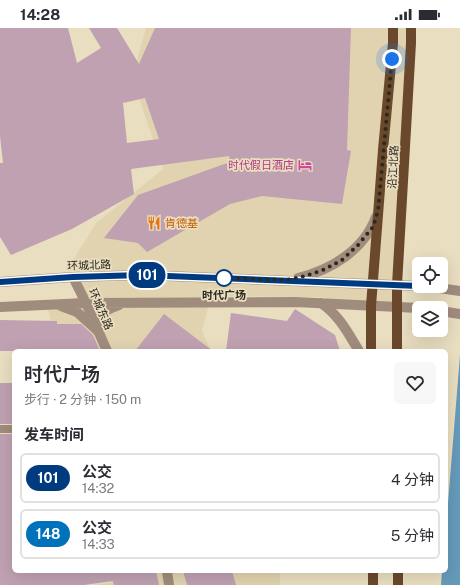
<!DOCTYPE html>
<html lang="zh">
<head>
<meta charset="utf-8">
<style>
  :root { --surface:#fff; --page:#f7f7f7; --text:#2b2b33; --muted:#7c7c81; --line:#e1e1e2 }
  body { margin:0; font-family:"Public Sans","Noto Sans SC",sans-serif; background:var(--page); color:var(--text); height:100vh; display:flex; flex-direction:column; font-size:15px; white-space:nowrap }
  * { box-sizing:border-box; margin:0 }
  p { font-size:13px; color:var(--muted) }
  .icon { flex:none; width:22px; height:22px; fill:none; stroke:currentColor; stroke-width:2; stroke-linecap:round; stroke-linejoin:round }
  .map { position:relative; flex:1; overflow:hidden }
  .sheet { position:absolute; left:12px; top:321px; width:436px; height:224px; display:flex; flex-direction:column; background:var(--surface); border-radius:6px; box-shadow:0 4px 16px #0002 }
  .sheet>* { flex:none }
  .badge { padding:0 8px; border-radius:13px; font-size:14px; line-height:26px }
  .buttons { position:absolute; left:412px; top:229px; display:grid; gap:8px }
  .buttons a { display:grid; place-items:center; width:36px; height:36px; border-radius:6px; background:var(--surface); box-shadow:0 4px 16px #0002; font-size:20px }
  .you { position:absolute; width:20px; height:20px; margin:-10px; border:3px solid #fff; border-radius:50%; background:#1a73e8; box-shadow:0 0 0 6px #1a73e833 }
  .map>.badge { position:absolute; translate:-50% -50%; box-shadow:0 0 0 2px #fff }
  h2 { padding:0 12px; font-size:15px; line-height:36px }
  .round { display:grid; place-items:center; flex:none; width:42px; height:42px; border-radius:6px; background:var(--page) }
  .head { display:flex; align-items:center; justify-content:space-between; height:68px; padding:0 12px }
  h1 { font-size:19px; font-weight:600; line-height:30px }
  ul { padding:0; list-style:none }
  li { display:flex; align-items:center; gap:12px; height:50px; margin:0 8px 6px; padding:0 4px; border:2px solid var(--line); border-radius:6px }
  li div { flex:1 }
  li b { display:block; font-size:15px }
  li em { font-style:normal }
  li .badge { min-width:44px; font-weight:700; text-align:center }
  .status { display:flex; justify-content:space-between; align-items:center; height:28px; padding:0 20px; background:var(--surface); direction:ltr }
  .status svg { height:11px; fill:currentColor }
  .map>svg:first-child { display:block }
</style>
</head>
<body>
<div class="status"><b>14:28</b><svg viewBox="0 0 49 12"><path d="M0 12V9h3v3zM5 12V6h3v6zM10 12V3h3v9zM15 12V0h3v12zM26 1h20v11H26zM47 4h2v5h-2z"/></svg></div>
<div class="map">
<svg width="460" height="557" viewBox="0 0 460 557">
  <rect width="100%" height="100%" fill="#e9dec0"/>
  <path fill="#e1d3af" d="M 146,0 L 410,0 L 397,279 L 371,278 L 319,269 L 211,268 L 202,303 L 211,323 L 51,323 L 50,288 L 46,277 L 83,268 L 73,248 L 74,231 L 96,195 L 163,141 L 132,49 Z
    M 109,543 L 280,543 L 280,557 L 95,557 L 111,555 Z"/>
  <path fill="#659aba" d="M 460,327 L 460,557 L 441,557 L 442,543 L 446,543 L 446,500 Z"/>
  <path fill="#bfa1b2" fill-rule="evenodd" d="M 0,0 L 68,0 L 77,35 L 101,20 L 89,0 L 117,0 L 139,36 L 155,0 L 351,0 L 347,122 L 351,123 L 342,176 L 262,168 L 230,176 L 147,224 L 138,215 L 104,210 L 138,167 L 230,134 L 229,128 L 131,141 L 134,166 L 72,201 L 11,227 L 0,209 L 0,135 L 3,135 L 0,108 ZM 145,70 L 159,111 L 127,115 L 123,75 Z
    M 295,281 L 335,307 L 340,323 L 226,323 L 231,285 L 287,293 Z
    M 164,286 L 213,323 L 135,323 Z
    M 0,292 L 57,293 L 57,296 L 81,296 L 93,307 L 100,323 L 0,323 Z
    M 0,355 L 13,355 L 14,396 L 0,396 Z
    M 0,406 L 14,406 L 14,479 L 12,479 L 14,543 L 156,543 L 159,557 L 114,557 L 113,553 L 84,557 L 0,557 Z
    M 183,543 L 232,543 L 236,557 L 187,557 Z"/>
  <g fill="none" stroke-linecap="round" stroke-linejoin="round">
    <path stroke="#a08c7d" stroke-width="8" d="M 0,401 L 14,401"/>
    <path stroke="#a08c7d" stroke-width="10" d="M 73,249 L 86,275 L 107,323
      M 167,543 L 169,557"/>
    <path stroke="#a08c7d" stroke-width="10" d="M 298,250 C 331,242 364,222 376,189
      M 0,254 L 73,249 L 142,247 L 419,258
      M 425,258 L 460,263
      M 321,275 C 339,287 348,305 359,323
      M 61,278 L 77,284 L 98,303
      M 0,279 L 86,275 L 295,274 L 419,280
      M 441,283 L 460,286
      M 98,303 C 96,286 105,282 119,277"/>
    <path stroke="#6a482c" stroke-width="10" d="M 371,323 L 371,278 L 383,122 L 393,15 L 393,0
      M 397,323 L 397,257 L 411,15 L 411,0
      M 373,543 L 373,557
      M 398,543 L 398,557"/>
  </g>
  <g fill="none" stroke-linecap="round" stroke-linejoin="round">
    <g stroke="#fff" stroke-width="9">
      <path id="line" d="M 0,254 L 73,249 L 142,247 L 419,258"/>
    </g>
    <use href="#line" stroke="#003b80" stroke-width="6"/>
    <path stroke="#2d291e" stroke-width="4" stroke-dasharray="0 7.2" d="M 224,250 L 287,252 L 305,248 L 323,242 L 342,232 L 358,217 L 373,199 L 378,183 L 392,31"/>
  </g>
  <defs>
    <g id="hotel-bare" transform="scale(1.08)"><path d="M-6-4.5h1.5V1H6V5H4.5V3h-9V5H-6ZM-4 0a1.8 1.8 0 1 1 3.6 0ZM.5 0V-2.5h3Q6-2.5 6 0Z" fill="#d1479c" stroke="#e9dec0" stroke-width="2.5" paint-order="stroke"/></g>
    <g id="restaurant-bare" transform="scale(1.08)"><path d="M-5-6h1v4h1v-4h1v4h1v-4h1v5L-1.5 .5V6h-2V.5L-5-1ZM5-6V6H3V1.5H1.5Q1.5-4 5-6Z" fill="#e8710a" stroke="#e9dec0" stroke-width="2.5" paint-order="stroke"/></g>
  </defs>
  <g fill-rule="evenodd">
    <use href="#hotel-bare" x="305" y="137"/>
    <use href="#restaurant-bare" x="154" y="195"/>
  </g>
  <circle fill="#fff" stroke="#003b80" stroke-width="2" cx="224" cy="250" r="8"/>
  <g text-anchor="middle" stroke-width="3.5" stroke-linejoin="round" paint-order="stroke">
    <g font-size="11" fill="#b23c85" stroke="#e9dec0" text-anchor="end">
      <text x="294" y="141">时代假日酒店</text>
    </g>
    <g font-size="11" fill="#2d291e" stroke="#e9dec0">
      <text transform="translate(393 139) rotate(-87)" y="4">沿江北路</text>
      <text transform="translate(89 237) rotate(-2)" y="4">环城北路</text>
      <text transform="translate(101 281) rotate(66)" y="4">环城东路</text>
    </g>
    <g font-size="11" fill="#c56008" stroke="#e9dec0" text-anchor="start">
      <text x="165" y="199">肯德基</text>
    </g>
    <g font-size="11" font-weight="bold" fill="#2d291e" stroke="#e9dec0">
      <text x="224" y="271">时代广场</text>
    </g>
  </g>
</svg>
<div class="buttons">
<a><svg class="icon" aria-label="locate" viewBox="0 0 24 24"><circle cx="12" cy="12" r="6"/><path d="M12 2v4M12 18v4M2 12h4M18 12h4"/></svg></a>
<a><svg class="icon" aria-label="layers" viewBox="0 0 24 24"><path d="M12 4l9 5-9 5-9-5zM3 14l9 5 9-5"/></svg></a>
</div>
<div class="you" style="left:392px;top:31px"></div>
<b class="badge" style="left:147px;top:247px;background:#003b80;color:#fff">101</b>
<section class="sheet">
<div class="head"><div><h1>时代广场</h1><p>步行 · 2 分钟 · 150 m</p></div><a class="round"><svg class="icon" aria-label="heart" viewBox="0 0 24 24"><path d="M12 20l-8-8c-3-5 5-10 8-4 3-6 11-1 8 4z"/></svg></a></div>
<h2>发车时间</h2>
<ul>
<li><span class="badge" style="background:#003b80;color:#fff">101</span><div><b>公交</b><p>14:32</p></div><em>4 分钟</em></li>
<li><span class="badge" style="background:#0072bc;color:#fff">148</span><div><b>公交</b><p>14:33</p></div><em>5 分钟</em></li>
</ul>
</section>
</div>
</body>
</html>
